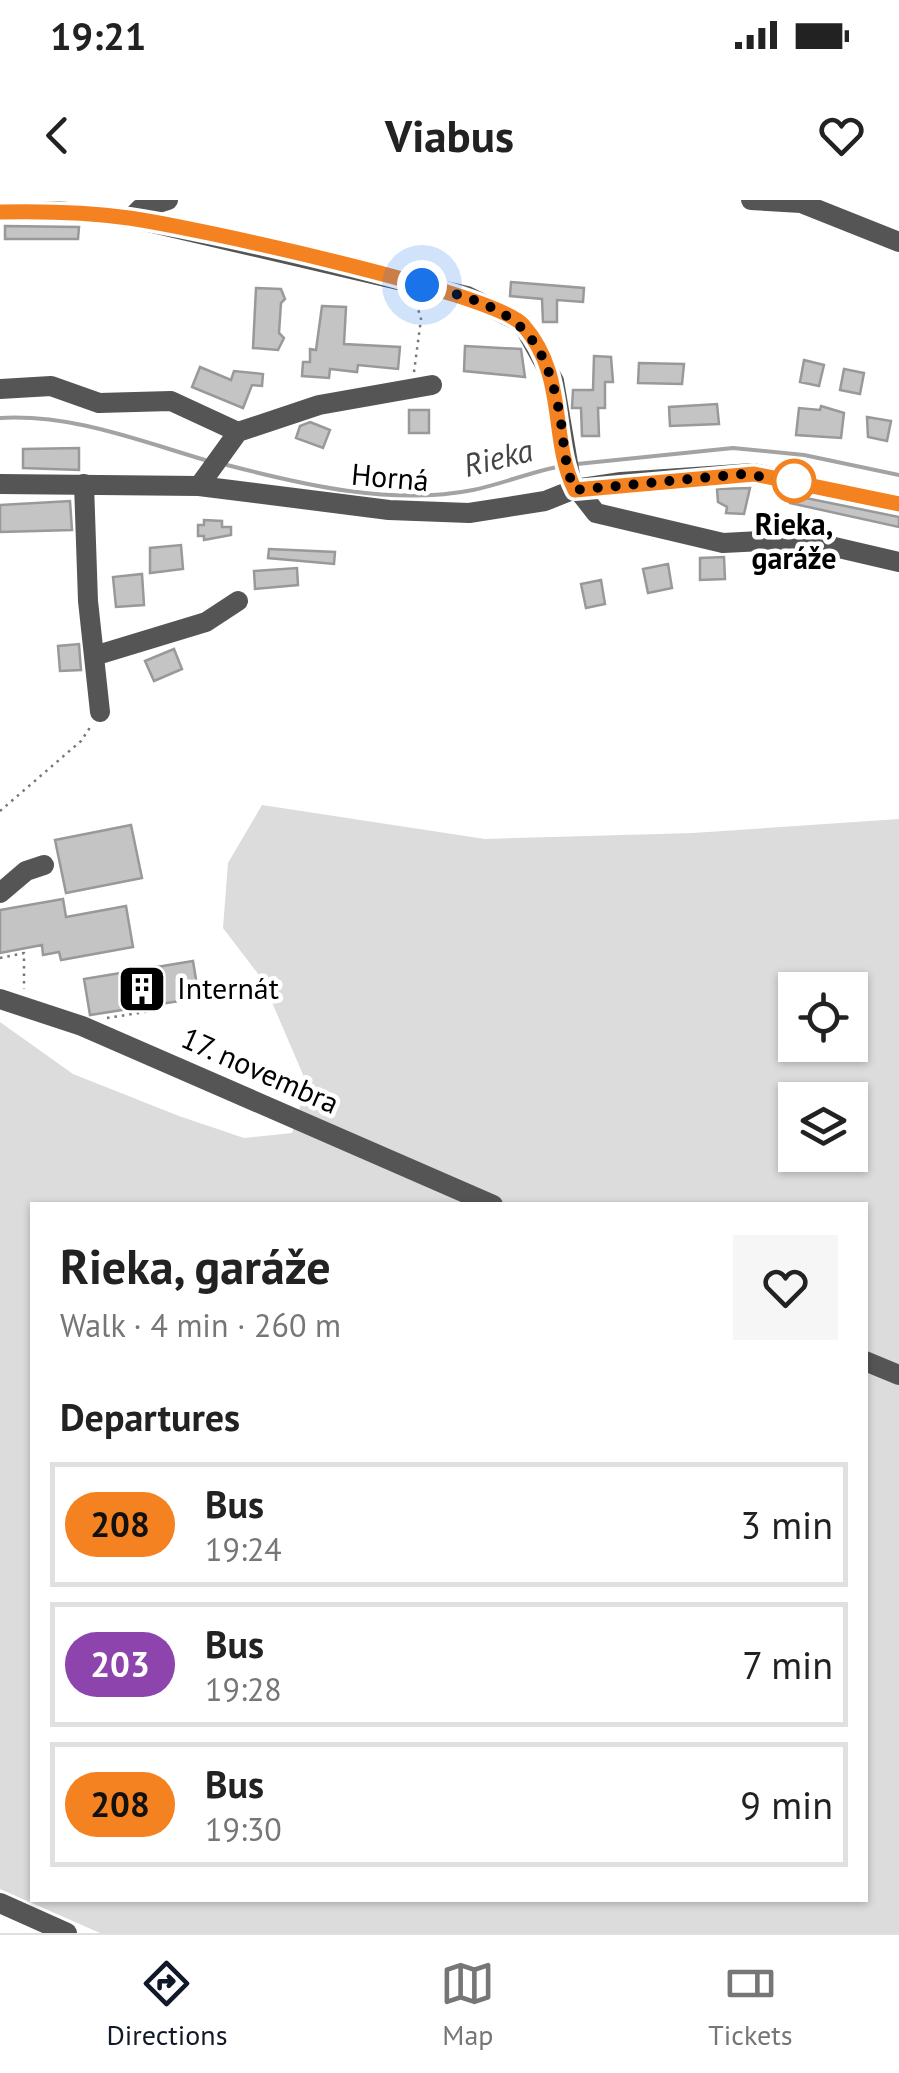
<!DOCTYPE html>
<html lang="en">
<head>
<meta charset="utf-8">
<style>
  :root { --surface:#fff; --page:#f6f6f6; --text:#222; --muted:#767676; --line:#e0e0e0; --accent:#111827 }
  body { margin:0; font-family:"PT Sans",sans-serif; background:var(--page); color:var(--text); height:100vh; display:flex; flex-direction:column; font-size:38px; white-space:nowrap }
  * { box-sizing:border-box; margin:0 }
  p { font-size:32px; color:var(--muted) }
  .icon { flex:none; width:55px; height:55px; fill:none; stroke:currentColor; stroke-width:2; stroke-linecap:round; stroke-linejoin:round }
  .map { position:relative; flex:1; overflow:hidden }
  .panel { position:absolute; left:30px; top:1002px; width:838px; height:700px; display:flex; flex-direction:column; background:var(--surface); border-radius:0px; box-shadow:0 2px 8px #0004 }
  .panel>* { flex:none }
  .badge { padding:0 20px; border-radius:32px; font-size:35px; line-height:65px }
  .controls { position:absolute; left:778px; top:772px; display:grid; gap:20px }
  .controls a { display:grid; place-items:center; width:90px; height:90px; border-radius:0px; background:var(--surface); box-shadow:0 2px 8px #0004; font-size:50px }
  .you { position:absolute; width:50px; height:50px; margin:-25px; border:8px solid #fff; border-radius:50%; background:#1a73e8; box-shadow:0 0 0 15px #1a73e833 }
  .map>.badge { position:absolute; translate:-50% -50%; box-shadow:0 0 0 5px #fff }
  h2 { padding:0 30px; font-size:38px; line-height:90px }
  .round { display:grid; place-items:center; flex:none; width:105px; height:105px; border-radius:0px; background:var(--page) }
  .head { display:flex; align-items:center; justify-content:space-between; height:170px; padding:0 30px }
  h1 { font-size:48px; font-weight:700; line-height:75px }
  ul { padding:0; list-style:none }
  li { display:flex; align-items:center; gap:30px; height:125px; margin:0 20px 15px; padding:0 10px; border:5px solid var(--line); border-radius:0px }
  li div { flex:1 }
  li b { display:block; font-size:38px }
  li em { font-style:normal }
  li .badge { min-width:110px; font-weight:700; text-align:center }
  .status { display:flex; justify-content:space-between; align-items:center; height:70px; padding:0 50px; background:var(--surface); direction:ltr }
  .status svg { height:28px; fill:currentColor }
  header { display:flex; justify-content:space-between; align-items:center; height:130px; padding:0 30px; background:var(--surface); font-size:45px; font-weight:700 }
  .tab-bar { display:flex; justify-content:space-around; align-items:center; height:140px; border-top:2px solid var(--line); background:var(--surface); font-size:28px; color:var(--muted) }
  .tab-bar a { display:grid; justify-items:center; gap:5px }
  .tab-bar .on { color:var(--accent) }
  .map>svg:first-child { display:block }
</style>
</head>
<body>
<div class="status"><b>19:21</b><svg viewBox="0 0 49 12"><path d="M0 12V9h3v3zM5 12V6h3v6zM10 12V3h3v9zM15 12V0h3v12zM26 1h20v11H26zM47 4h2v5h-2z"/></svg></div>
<header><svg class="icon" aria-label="back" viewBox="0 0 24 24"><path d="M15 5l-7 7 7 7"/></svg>Viabus<svg class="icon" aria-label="heart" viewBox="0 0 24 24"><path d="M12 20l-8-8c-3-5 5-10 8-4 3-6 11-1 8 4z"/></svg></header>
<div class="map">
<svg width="899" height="1733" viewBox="0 0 899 1733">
  <rect width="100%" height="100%" fill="#fff"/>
  <path fill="#dcdcdc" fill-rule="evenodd" d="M 262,605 L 485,639 L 693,633 L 899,619 L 899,1733 L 100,1733 L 0,1689 L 0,822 L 73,874 L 179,916 L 244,938 L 292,933 L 307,884 L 262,779 L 223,728 L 228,663 ZM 795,790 L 850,790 L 850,845 L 795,845 ZM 795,900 L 850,900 L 850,955 L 795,955 ZM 32,1005 L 865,1005 L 865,1700 L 32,1700 Z"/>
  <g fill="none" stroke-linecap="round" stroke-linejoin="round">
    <path stroke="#a3a3a3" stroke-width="4" d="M 0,218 C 72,214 137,240 205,260
      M 577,264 L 733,248 L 804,255 L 899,275
      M 227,265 C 304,285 393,306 473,290 C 503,284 532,271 563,266"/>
  </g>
  <path fill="#c4c4c4" stroke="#999" stroke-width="2.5" d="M 5,26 L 79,27 L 78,39 L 5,39 Z
    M 511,82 L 584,88 L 583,102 L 557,100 L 557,122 L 543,122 L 542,99 L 510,96 Z
    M 256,88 L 281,89 L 285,99 L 281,103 L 279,133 L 284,138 L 278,150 L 253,148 Z
    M 322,106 L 346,107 L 344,144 L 400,147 L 398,169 L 358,165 L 357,172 L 330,169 L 329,178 L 302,176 L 303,162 L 310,162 L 310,149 L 316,150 Z
    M 465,146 L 521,149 L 525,177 L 464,171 Z
    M 594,156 L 611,157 L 613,182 L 605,182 L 605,208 L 598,208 L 599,236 L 582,236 L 581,208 L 572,208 L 573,190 L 593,190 Z
    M 804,160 L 824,165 L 819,186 L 800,182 Z
    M 639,163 L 684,164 L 682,184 L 638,183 Z
    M 200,167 L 231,180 L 234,171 L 263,174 L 262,186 L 252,185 L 243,208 L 192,187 Z
    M 844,169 L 864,173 L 860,194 L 840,190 Z
    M 717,204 L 719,224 L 670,226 L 669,207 Z
    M 821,206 L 844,213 L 841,238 L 796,235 L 799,208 L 820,210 Z
    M 409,210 L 429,210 L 429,233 L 409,233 Z
    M 867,217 L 891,221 L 887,241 L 868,237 Z
    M 310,222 L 330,230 L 323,248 L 296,238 L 300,226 Z
    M 79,248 L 79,270 L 23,268 L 23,249 Z
    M 750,288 L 744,314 L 726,313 L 727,307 L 718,302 L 717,289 Z
    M 791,295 L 899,317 L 899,327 L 790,303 Z
    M 70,301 L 72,330 L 0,332 L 0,305 Z
    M 204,320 L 222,321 L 222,327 L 231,327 L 231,335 L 204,340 L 204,336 L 198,336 L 198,325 L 204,325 Z
    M 181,345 L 183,369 L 150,373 L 150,348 Z
    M 269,349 L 335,352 L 334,364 L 268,358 Z
    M 724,357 L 725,379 L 700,380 L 700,358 Z
    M 668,364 L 672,388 L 648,393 L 643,369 Z
    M 297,368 L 298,385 L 255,389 L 254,371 Z
    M 142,374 L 144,405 L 116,407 L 113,377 Z
    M 601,380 L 605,404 L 586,408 L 581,384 Z
    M 79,444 L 81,470 L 60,471 L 58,446 Z
    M 174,449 L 182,469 L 154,481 L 145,461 Z
    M 131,625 L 142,678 L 66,693 L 55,640 Z
    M 63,699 L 66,717 L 126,706 L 133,747 L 61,760 L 59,752 L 43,755 L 42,745 L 0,753 L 0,710 Z
    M 193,761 L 199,798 L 90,815 L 84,779 Z"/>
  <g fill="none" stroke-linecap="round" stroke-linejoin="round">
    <path stroke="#777" stroke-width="2.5" stroke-dasharray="2.5 5" stroke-linecap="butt" d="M 414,172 L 421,119 L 418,109 L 424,103
      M 0,611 L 81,541 L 91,526
      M 0,758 L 24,753 L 24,789
      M 107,818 L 151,811"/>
    <path stroke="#555" stroke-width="20" d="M 751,0 L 801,3 L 899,42
      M 0,12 L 57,11 L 131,18 L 467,96 L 522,123 L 554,181 L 571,281 L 596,313 L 723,343 L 800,339 L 899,362
      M 131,18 L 140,9 L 168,0
      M 0,189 L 51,186 L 99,203 L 171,201 L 238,232 L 199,286
      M 238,232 L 319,205 L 432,185
      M 0,284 L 199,286 L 389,310 L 469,313 L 545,301 L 575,289 L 621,282 L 753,273 L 899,304
      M 84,284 L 88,401 L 100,512
      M 94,456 L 206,422 L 238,401
      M 0,693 L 26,671 L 44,665
      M 0,799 L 82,826 L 493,1005
      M 865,1161 L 899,1175
      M 0,1703 L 67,1733"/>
  </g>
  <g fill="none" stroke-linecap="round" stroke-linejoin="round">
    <g stroke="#fff" stroke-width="22">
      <path id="line" d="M 0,12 C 43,11 86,12 129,18 C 187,26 493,92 523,125 C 568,176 549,239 575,290 L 754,274 L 899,304"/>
    </g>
    <use href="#line" stroke="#f58220" stroke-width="15"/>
    <path stroke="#000" stroke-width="10" stroke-dasharray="0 18" d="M 422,85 C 512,107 545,126 561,222 C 564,244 565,270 575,290 L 743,274 L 801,282 L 794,281"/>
  </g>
  <defs>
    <g id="building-square" transform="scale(2.5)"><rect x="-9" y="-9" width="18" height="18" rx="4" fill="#000" stroke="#fff"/><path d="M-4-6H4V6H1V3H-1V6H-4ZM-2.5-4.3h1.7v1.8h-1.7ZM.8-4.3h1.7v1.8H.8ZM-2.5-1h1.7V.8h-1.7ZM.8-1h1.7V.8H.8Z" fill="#fff"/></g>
  </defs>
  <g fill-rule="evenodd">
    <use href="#building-square" x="142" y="789"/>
  </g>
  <circle fill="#fff" stroke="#f58220" stroke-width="5" cx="794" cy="281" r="20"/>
  <g text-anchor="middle" stroke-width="9" stroke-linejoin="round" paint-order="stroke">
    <g font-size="30" fill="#000" stroke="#fff">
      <text transform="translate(390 278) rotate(5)" y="10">Horná</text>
      <text transform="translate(260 871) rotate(24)" y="10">17. novembra</text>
    </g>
    <g font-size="30" font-weight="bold" fill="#000" stroke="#fff">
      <text x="794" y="335">Rieka,<tspan x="794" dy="34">garáže</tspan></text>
    </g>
    <g font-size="30" fill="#000" stroke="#fff" text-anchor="start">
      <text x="177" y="799">Internát</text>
    </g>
    <g font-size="32" font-style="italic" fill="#444" stroke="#fff">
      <text transform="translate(498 258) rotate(-14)" y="11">Rieka</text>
    </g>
  </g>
</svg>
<div class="controls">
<a><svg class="icon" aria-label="locate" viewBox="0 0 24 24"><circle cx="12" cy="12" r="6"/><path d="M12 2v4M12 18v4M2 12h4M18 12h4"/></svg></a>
<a><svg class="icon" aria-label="layers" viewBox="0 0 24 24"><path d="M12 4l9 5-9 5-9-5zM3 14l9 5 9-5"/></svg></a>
</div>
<div class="you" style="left:422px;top:85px"></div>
<section class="panel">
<div class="head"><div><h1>Rieka, garáže</h1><p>Walk · 4 min · 260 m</p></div><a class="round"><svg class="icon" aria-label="heart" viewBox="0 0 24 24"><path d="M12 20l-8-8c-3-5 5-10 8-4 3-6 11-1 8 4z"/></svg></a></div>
<h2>Departures</h2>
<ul>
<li><span class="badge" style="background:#f58220;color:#111">208</span><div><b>Bus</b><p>19:24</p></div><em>3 min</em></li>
<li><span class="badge" style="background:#8e44ad;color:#fff">203</span><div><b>Bus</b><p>19:28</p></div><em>7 min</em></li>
<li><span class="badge" style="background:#f58220;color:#111">208</span><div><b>Bus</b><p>19:30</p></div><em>9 min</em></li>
</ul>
</section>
</div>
<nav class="tab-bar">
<a class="on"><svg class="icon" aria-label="directions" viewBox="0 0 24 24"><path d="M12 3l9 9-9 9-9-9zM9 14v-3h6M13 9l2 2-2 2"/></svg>Directions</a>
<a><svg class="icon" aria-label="map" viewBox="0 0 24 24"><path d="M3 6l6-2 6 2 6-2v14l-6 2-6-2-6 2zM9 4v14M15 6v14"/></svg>Map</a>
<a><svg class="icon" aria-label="tickets" viewBox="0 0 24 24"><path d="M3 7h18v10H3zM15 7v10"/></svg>Tickets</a>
</nav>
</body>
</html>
